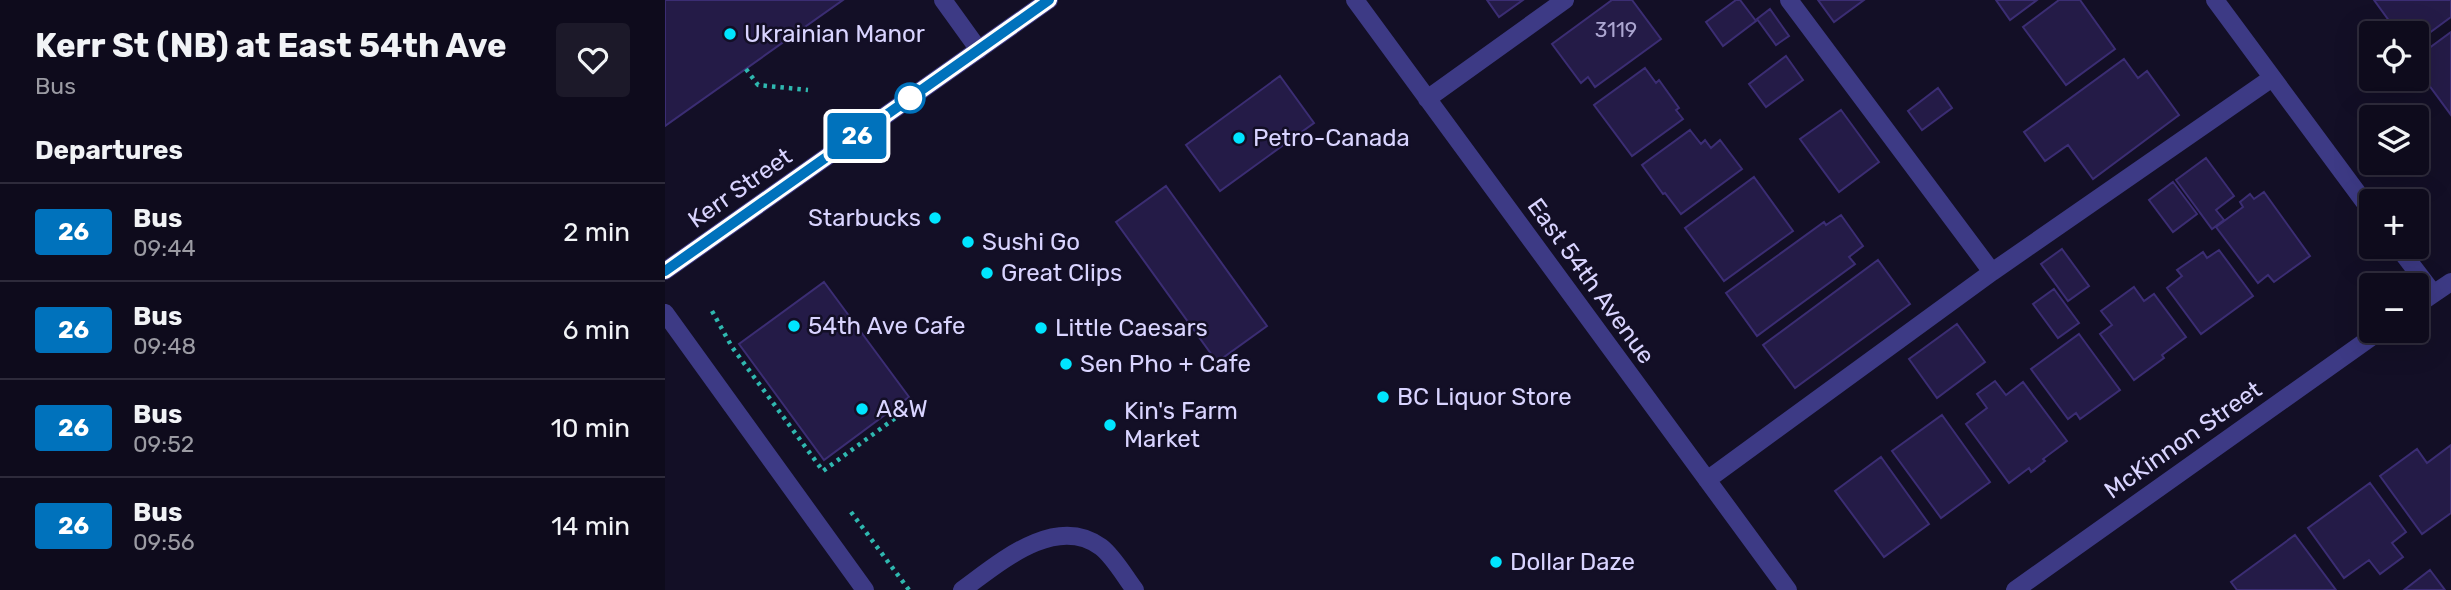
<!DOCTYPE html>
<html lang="en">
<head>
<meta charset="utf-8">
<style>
  :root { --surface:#0e0b1c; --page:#1c1929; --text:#f1f3f6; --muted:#9b9ba3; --line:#2e2b3b }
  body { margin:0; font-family:Rubik,sans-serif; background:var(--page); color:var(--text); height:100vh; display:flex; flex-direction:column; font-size:26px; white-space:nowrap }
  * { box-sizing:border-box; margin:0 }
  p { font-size:23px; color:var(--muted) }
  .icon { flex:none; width:38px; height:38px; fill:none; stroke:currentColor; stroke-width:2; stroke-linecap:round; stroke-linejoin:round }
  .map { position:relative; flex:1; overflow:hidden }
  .side { display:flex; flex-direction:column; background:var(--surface); width:665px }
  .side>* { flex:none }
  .badge { padding:0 14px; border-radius:5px; font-size:24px; line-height:46px }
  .buttons { position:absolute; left:1694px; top:21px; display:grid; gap:14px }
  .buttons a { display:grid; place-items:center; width:70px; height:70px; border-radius:7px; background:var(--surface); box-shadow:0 7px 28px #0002,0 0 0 2px var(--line); font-size:35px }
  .map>.badge { position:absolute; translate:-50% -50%; box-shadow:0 0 0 4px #fff }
  h2 { padding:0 35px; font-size:26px; line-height:63px }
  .round { display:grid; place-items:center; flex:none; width:74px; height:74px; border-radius:7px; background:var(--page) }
  .summary { display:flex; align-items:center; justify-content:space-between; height:119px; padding:0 35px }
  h1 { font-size:33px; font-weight:700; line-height:52px }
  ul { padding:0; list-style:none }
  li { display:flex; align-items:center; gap:21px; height:98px; padding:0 35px; border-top:2px solid var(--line) }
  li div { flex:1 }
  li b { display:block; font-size:26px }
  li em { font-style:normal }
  li .badge { min-width:77px; font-weight:700; text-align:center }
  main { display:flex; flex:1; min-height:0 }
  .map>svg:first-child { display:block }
</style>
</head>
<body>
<main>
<section class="side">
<div class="summary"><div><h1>Kerr St (NB) at East 54th Ave</h1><p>Bus</p></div><a class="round"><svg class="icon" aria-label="heart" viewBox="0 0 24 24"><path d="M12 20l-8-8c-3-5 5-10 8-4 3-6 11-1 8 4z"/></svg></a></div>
<h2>Departures</h2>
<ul>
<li><span class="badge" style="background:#0072bc;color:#fff">26</span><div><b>Bus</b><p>09:44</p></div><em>2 min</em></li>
<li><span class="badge" style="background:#0072bc;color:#fff">26</span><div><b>Bus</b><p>09:48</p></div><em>6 min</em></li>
<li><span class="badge" style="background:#0072bc;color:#fff">26</span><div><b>Bus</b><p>09:52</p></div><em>10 min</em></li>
<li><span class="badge" style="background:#0072bc;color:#fff">26</span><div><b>Bus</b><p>09:56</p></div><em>14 min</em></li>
</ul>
</section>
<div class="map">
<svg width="1786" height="590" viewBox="0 0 1786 590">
  <rect width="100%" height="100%" fill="#130f26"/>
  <path fill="#241b47" stroke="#3b2d73" stroke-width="2" d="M 0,0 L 178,0 L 0,126 Z
    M 822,0 L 858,0 L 834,17 Z
    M 947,0 L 967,0 L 996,39 L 930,87 L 923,77 L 916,83 L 887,44 Z
    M 1071,0 L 1075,0 L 1091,21 L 1058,46 L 1041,22 Z
    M 1153,0 L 1199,0 L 1169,22 Z
    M 1331,0 L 1372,0 L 1345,20 Z
    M 1394,0 L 1415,0 L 1450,49 L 1401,85 L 1358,27 Z
    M 1709,0 L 1786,0 L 1786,17 L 1752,42 L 1752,33 L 1733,33 Z
    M 1105,9 L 1124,36 L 1111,45 L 1092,19 Z
    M 1786,32 L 1786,115 L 1752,69 L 1752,57 Z
    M 1121,56 L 1138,80 L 1101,107 L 1084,84 Z
    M 1459,59 L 1473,78 L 1482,71 L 1514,115 L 1428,179 L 1403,145 L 1380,161 L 1359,132 Z
    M 980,68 L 991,83 L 994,80 L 1014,108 L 1011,110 L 1018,119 L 967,156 L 929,105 Z
    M 615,76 L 649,123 L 555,191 L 521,145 Z
    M 1273,88 L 1287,108 L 1257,130 L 1243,111 Z
    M 1176,110 L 1214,162 L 1174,192 L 1135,139 Z
    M 1025,130 L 1036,144 L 1040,140 L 1046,148 L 1055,140 L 1077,169 L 1016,214 L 1000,193 L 998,194 L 977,165 Z
    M 1541,158 L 1569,196 L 1551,210 L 1559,220 L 1547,229 L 1511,180 Z
    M 1089,177 L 1128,231 L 1059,281 L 1020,228 Z
    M 1508,182 L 1532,214 L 1508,232 L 1484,200 Z
    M 501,186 L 602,326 L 552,362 L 451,222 Z
    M 1599,192 L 1645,256 L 1609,282 L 1603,275 L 1593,283 L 1551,227 L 1578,207 L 1575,202 L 1585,194 L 1589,199 Z
    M 1176,215 L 1198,246 L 1184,257 L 1190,264 L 1092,336 L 1061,293 L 1159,222 L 1161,225 Z
    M 1397,249 L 1424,286 L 1403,301 L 1376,264 Z
    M 1554,250 L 1588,296 L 1536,334 L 1502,288 L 1517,276 L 1512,270 L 1538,252 L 1542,258 Z
    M 1213,260 L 1245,304 L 1130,388 L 1098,345 Z
    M 159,282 L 244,397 L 159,460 L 74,344 Z
    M 1469,287 L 1479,301 L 1489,294 L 1521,337 L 1497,355 L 1499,358 L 1469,380 L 1435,334 L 1447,325 L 1436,311 Z
    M 1389,289 L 1414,323 L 1393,338 L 1368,304 Z
    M 1292,324 L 1320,362 L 1272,398 L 1244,359 Z
    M 1414,334 L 1455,390 L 1415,419 L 1411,413 L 1403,419 L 1366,369 Z
    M 1330,381 L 1341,395 L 1358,382 L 1402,441 L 1378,459 L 1380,461 L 1366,472 L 1364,468 L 1344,483 L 1301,424 L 1322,408 L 1312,394 Z
    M 1277,415 L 1325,482 L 1276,518 L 1227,451 Z
    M 1786,445 L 1786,513 L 1757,534 L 1715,476 L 1752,449 L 1762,463 Z
    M 1216,457 L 1264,524 L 1219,557 L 1170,491 Z
    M 1705,483 L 1741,532 L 1727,543 L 1738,557 L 1715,574 L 1704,560 L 1679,578 L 1643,528 Z
    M 1630,535 L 1671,590 L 1572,590 L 1566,582 Z
    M 1765,570 L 1780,590 L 1739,590 Z"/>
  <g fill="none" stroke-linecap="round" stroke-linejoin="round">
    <path stroke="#2fb8b0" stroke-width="4.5" stroke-dasharray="3.5 5" stroke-linecap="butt" d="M 81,69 L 93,85 L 143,90
      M 47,311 L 67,347 L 158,471 L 248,405
      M 186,512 L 244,590"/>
    <path stroke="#3d3a85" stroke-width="18" d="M 278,0 L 314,50
      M 690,0 L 1123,590
      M 1124,0 L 1327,272
      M 1550,0 L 1706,211
      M 762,99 L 900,0
      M 1733,247 L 1768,293
      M 0,271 L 384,0
      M 1752,305 L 1786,282
      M 0,313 L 200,590
      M 1042,480 L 1327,272 L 1607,78
      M 297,590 C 333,564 390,513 436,547 C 449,557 460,577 470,590
      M 1350,590 L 1715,331"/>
  </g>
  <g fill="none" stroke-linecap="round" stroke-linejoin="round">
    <g stroke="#fff" stroke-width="16">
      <path id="line" d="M 0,271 L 384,0"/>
    </g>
    <use href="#line" stroke="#0072bc" stroke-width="10"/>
  </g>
  <g fill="#00e5ff" stroke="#130f26" stroke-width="2.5">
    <circle cx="65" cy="34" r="7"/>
    <circle cx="574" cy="138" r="7"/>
    <circle cx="270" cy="218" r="7"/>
    <circle cx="303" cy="242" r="7"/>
    <circle cx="322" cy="273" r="7"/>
    <circle cx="129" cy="326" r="7"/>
    <circle cx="376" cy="328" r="7"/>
    <circle cx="401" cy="364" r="7"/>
    <circle cx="718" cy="397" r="7"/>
    <circle cx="197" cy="409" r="7"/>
    <circle cx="445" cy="425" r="7"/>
    <circle cx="831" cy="562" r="7"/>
  </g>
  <circle fill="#fff" stroke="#0072bc" stroke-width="3.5" cx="245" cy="98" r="14"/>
  <g text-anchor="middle" stroke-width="5" stroke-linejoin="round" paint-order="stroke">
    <g font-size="21" fill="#aca6d1">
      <text x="951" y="37">3119</text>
    </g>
    <g font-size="24" fill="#d9d4ff" stroke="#130f26" text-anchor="start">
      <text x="79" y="42">Ukrainian Manor</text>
      <text x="588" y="146">Petro-Canada</text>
      <text x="256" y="226" text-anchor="end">Starbucks</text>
      <text x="317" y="250">Sushi Go</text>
      <text x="336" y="281">Great Clips</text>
      <text x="143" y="334">54th Ave Cafe</text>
      <text x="390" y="336">Little Caesars</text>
      <text x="415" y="372">Sen Pho + Cafe</text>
      <text x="732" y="405">BC Liquor Store</text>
      <text x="211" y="417">A&amp;W</text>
      <text x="459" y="419">Kin's Farm<tspan x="459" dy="28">Market</tspan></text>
      <text x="845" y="570">Dollar Daze</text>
    </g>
    <g font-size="24" fill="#d9d4ff" stroke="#130f26">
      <text transform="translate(75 188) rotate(-35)" y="8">Kerr Street</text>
      <text transform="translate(926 281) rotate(54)" y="8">East 54th Avenue</text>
      <text transform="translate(1518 440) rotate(-35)" y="8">McKinnon Street</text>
    </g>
  </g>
</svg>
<div class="buttons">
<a><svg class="icon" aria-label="locate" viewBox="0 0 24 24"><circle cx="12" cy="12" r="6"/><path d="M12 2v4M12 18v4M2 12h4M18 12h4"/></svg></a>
<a><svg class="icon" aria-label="layers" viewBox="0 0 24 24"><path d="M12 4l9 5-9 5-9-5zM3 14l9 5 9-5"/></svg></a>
<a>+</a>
<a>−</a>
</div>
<b class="badge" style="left:192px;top:136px;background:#0072bc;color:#fff">26</b>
</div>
</main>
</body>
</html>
